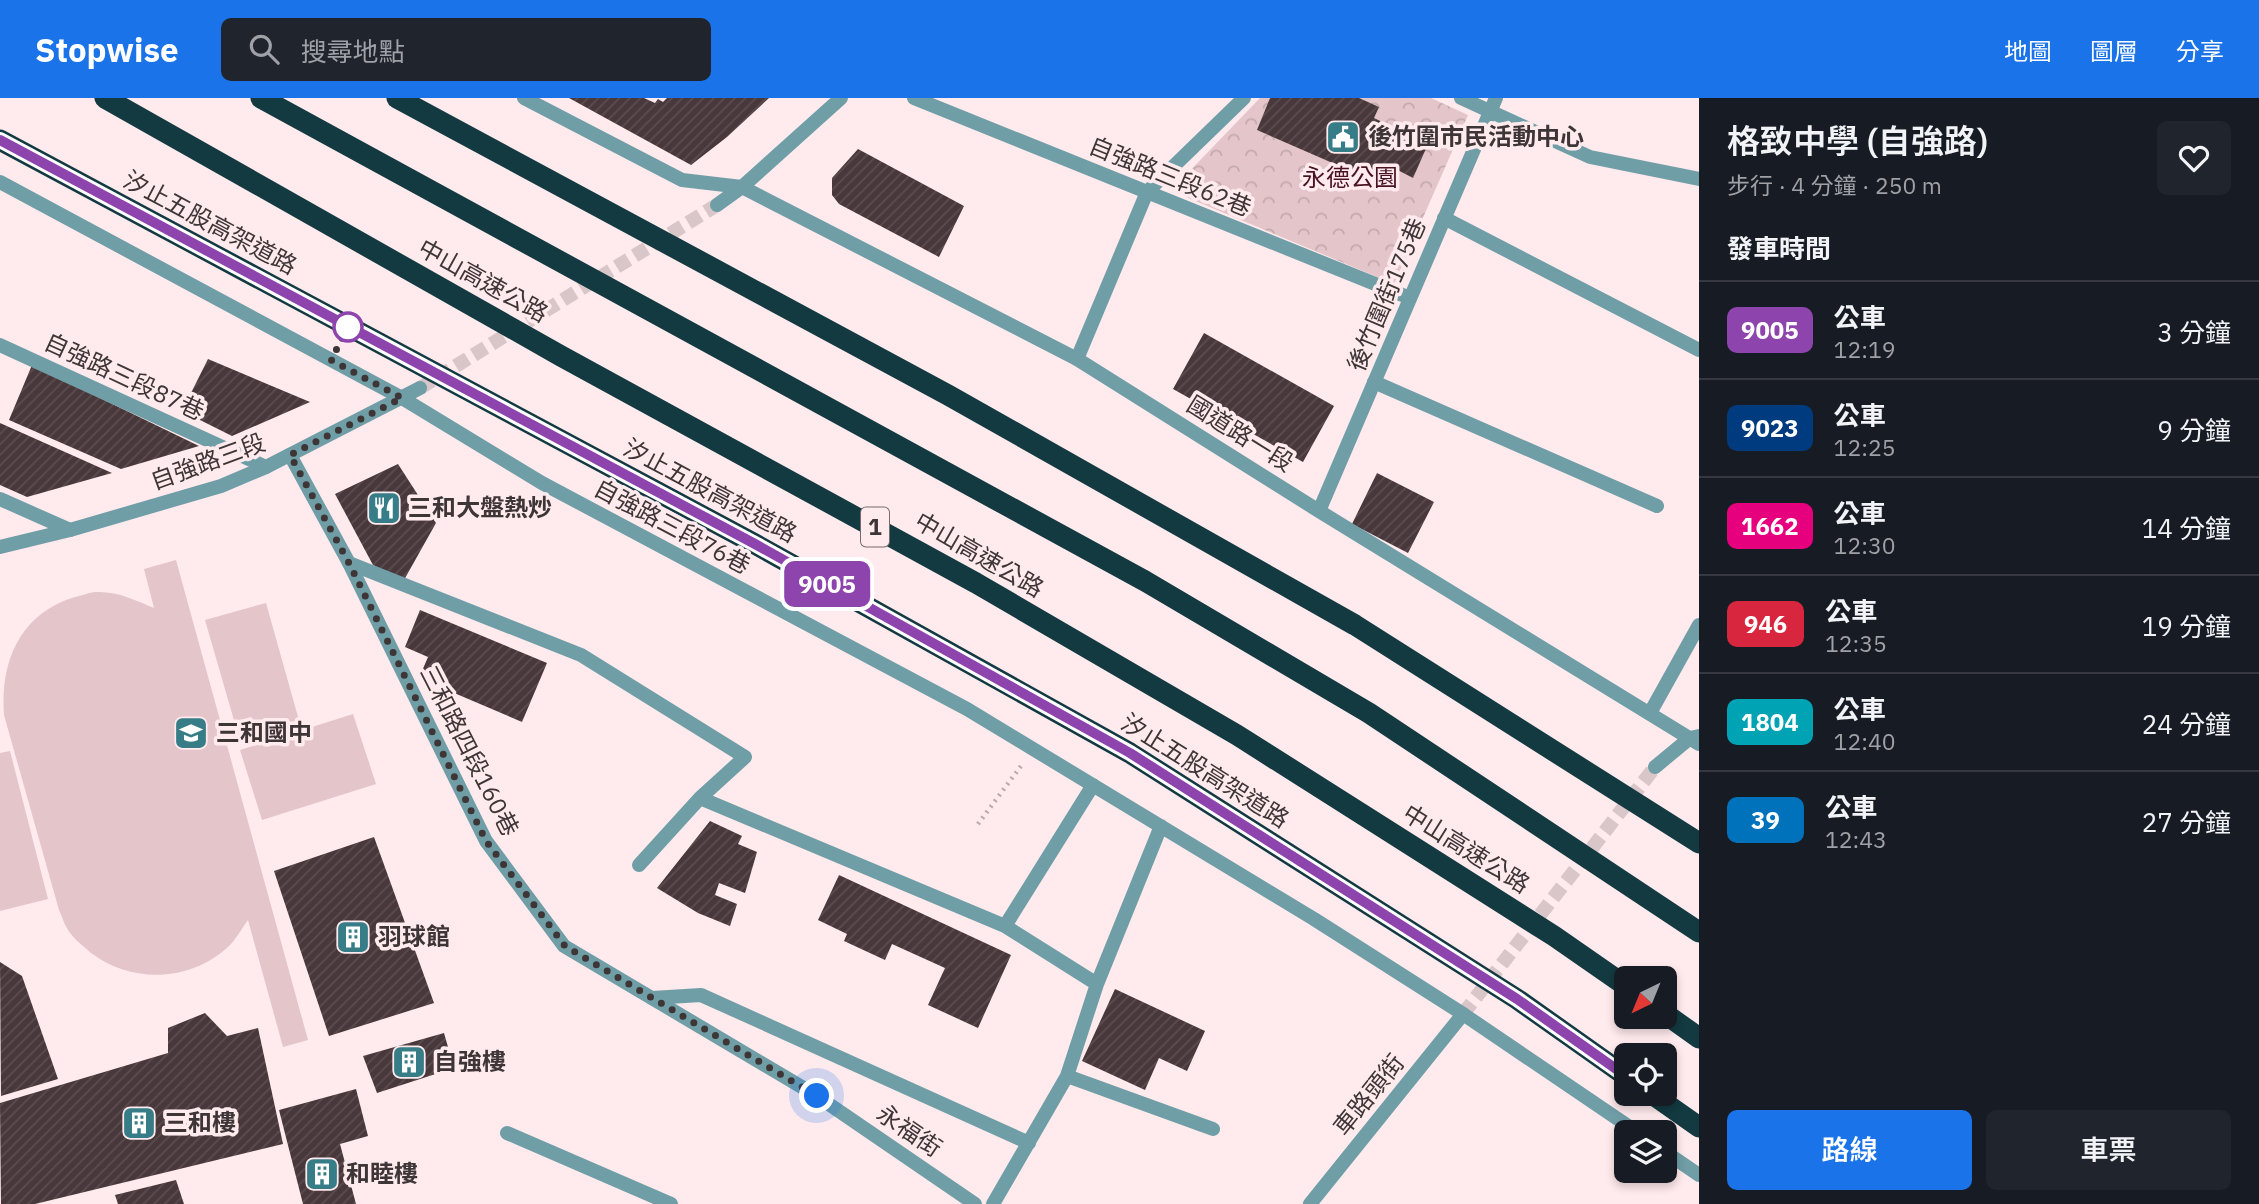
<!DOCTYPE html>
<html lang="zh-TW">
<head>
<meta charset="utf-8">
<style>
  :root { --surface:#171b24; --page:#20242c; --text:#f1f3f6; --muted:#9ea1a6; --line:#363941; --accent:#1a73e8 }
  body { margin:0; font-family:"IBM Plex Sans","Noto Sans TC",sans-serif; background:var(--page); color:var(--text); height:100vh; display:flex; flex-direction:column; font-size:26px; white-space:nowrap }
  * { box-sizing:border-box; margin:0 }
  p { font-size:23px; color:var(--muted) }
  .icon { flex:none; width:38px; height:38px; fill:none; stroke:currentColor; stroke-width:2; stroke-linecap:round; stroke-linejoin:round }
  .map { position:relative; flex:1; overflow:hidden }
  .sheet { display:flex; flex-direction:column; background:var(--surface); width:560px }
  .sheet>* { flex:none }
  .badge { padding:0 14px; border-radius:10px; font-size:24px; line-height:46px }
  .needle { width:46px; rotate:223deg }
  .buttons { position:absolute; left:1614px; top:868px; display:grid; gap:14px }
  .buttons a { display:grid; place-items:center; width:63px; height:63px; border-radius:10px; background:var(--surface); box-shadow:0 4px 10px #0003; font-size:35px }
  .you { position:absolute; width:35px; height:35px; margin:-18px; border:5px solid #fff; border-radius:50%; background:#1a73e8; box-shadow:0 0 0 10px #1a73e833 }
  .map>.badge { position:absolute; translate:-50% -50%; box-shadow:0 0 0 4px #fff }
  h2 { padding:0 28px; font-size:26px; line-height:63px }
  .round { display:grid; place-items:center; flex:none; width:74px; height:74px; border-radius:10px; background:var(--page) }
  .overview { display:flex; align-items:center; justify-content:space-between; height:119px; padding:0 28px }
  h1 { font-size:33px; font-weight:600; line-height:52px }
  .button { display:flex; gap:14px; margin-top:auto; padding:14px 28px }
  .button a { flex:1; height:80px; border-radius:10px; background:var(--accent); color:#fff; font-size:28px; font-weight:600; line-height:80px; text-align:center }
  .button a+a { background:var(--page); color:var(--text) }
  ul { padding:0; list-style:none }
  li { display:flex; align-items:center; gap:21px; height:98px; padding:0 28px; border-top:2px solid var(--line) }
  li div { flex:1 }
  li b { display:block; font-size:26px }
  li em { font-style:normal }
  li .badge { min-width:77px; font-weight:700; text-align:center }
  header { display:flex; align-items:center; gap:42px; box-sizing:border-box; height:98px; padding:0 35px; background:var(--accent); color:#fff }
  header strong { font-size:33px }
  nav { display:flex; gap:38px; margin-inline-start:auto; font-size:24px }
  .search { width:490px; height:63px; background:var(--page); display:flex; align-items:center; gap:18px; box-sizing:border-box; padding:0 24px; border-radius:10px; color:var(--muted); font-size:26px }
  main { display:flex; flex:1; min-height:0 }
  .map>svg:first-child { display:block }
</style>
</head>
<body>
<header>
<strong>Stopwise</strong>
<div class="search"><svg class="icon" aria-label="search" viewBox="0 0 24 24"><circle cx="10" cy="10" r="6"/><path d="M15 15l6 6"/></svg>搜尋地點</div>
<nav><a>地圖</a><a>圖層</a><a>分享</a></nav>
</header>
<main>
<div class="map">
<svg width="1699" height="1106" viewBox="0 0 1699 1106">
  <defs>
    <pattern id="park-crowns" width="20" height="18" patternUnits="userSpaceOnUse" patternTransform="scale(1.75)"><rect width="20" height="18" fill="#e4c5c9"/><path d="M2 6a3 3 0 1 1 6 0M12 15a3 3 0 1 1 6 0" fill="none" stroke="#c4aaad"/></pattern>
    <pattern id="building-hatch" width="6" height="6" patternUnits="userSpaceOnUse" patternTransform="scale(1.75)"><rect width="6" height="6" fill="#48383b"/><path d="M-1 1l2-2M0 6l6-6M5 7l2-2" fill="none" stroke="#5b4d4f"/></pattern>
  </defs>
  <rect width="100%" height="100%" fill="#ffeaed"/>
  <path fill="url(#park-crowns)" d="M 1260,0 L 1431,0 L 1468,17 L 1394,186 L 1186,99 L 1181,82 Z"/>
  <path fill="#e4c5c9" d="M 176,462 L 308,942 L 283,949 L 248,822 C 242,830 237,840 229,848 C 191,884 132,886 91,855 C 83,848 73,840 68,832 C 64,826 62,818 59,812 L 4,617 C 0,562 21,515 75,499 C 82,498 89,494 96,494 C 117,493 135,502 154,510 L 144,471 Z
    M 266,505 L 300,626 L 240,643 L 205,522 Z
    M 353,616 L 376,686 L 262,722 L 240,652 Z
    M 10,653 L 48,801 L 0,813 L 0,655 Z"/>
  <path fill="url(#building-hatch)" d="M 569,0 L 644,0 L 655,5 L 658,1 L 663,4 L 667,0 L 769,0 L 727,39 L 691,67 Z
    M 1270,0 L 1359,0 L 1379,9 L 1374,20 L 1428,46 L 1413,80 L 1390,68 L 1383,87 L 1257,32 Z
    M 858,51 L 964,108 L 939,159 L 839,106 L 832,97 L 832,80 Z
    M 1204,235 L 1334,308 L 1303,364 L 1173,291 Z
    M 208,261 L 310,304 L 232,338 L 182,313 Z
    M 32,267 L 199,348 L 121,371 L 9,322 Z
    M 0,325 L 112,375 L 27,399 L 0,387 Z
    M 398,366 L 436,425 L 404,482 L 373,467 L 335,396 Z
    M 1377,375 L 1434,404 L 1408,455 L 1352,426 Z
    M 420,512 L 547,565 L 522,624 L 419,580 L 428,559 L 405,549 Z
    M 710,723 L 742,738 L 738,746 L 757,754 L 745,795 L 719,785 L 715,797 L 737,806 L 730,828 L 698,815 L 657,790 Z
    M 374,739 L 434,905 L 329,938 L 274,773 Z
    M 839,777 L 1011,857 L 978,930 L 928,907 L 945,870 L 892,846 L 885,862 L 844,843 L 847,836 L 818,822 Z
    M 0,864 L 22,878 L 58,981 L 1,998 Z
    M 1115,891 L 1205,933 L 1187,973 L 1159,960 L 1145,992 L 1082,963 Z
    M 205,915 L 227,938 L 258,930 L 283,1046 L 35,1106 L 1,1106 L 0,1005 L 168,955 L 168,930 Z
    M 444,935 L 454,970 L 377,995 L 363,958 Z
    M 356,991 L 368,1038 L 340,1046 L 356,1106 L 303,1106 L 279,1012 Z
    M 176,1082 L 184,1106 L 118,1106 L 115,1097 Z"/>
  <g fill="none" stroke-linecap="round" stroke-linejoin="round">
    <path stroke="#d8c6c8" stroke-width="14" stroke-dasharray="14 7" stroke-linecap="butt" d="M 420,290 L 717,107
      M 1463,916 L 1655,669"/>
    <path stroke="#bbaaad" stroke-width="4.5" stroke-dasharray="2 5" stroke-linecap="butt" d="M 978,726 L 1021,668"/>
    <path stroke="#709ea6" stroke-width="14" d="M 524,0 L 682,82 L 742,89
      M 914,0 L 1410,200
      M 1461,0 L 1590,59 L 1699,81
      M 0,247 L 266,369
      M 1077,261 L 1147,94 L 1244,0
      M 1374,284 L 1657,408
      M 402,300 L 542,385 L 967,611 L 1314,821 L 1463,916 L 1637,1034
      M 0,401 L 70,432
      M 349,465 L 581,557 L 745,659 L 700,700 L 639,767
      M 700,700 L 1005,828 L 1097,886
      M 1005,828 L 1093,687
      M 652,900 L 701,897 L 1029,1045
      M 1067,978 L 1213,1031
      M 1664,1053 L 1699,1077
      M 993,1106 L 1067,978 L 1097,886 L 1161,728"/>
    <path stroke="#709ea6" stroke-width="14" d="M 0,84 L 402,300
      M 742,89 L 1077,261 L 1319,413 L 1699,646
      M 1444,120 L 1699,252
      M 290,357 L 349,465 L 486,743 L 564,848 L 817,998 L 975,1106
      M 1319,413 L 1496,0
      M 1650,615 L 1699,527
      M 507,1035 L 671,1106"/>
    <path stroke="#709ea6" stroke-width="14" d="M 717,107 L 742,89 L 841,0
      M 0,449 L 70,432 L 221,388 L 266,369 L 420,290
      M 1655,669 L 1690,640 L 1699,638
      M 1310,1106 L 1463,916"/>
    <path stroke="#123a40" stroke-width="21" d="M 105,0 L 561,258 L 976,485 L 1237,637 L 1554,838 L 1626,888
      M 261,0 L 1145,483 L 1369,615 L 1699,834
      M 397,0 L 948,297 L 1355,527 L 1699,745
      M 0,42 L 755,446 L 1130,655 L 1517,901 L 1626,978
      M 1664,915 L 1699,940
      M 1652,996 L 1699,1029"/>
  </g>
  <g fill="none" stroke-linecap="round" stroke-linejoin="round">
    <g stroke="#fff" stroke-width="16">
      <path id="line" d="M 0,42 L 755,446 L 1130,655 L 1517,901 L 1626,978"/>
    </g>
    <use href="#line" stroke="#8e44ad" stroke-width="10"/>
    <path stroke="#3d3536" stroke-width="7" stroke-dasharray="0 12.6" d="M 348,229 L 331,262 L 402,300 L 290,357 L 349,465 L 486,743 L 565,848 L 817,998"/>
  </g>
  <defs>
    <g id="civic-square" transform="scale(1.75)"><rect x="-9" y="-9" width="18" height="18" rx="4" fill="#377d88" stroke="#ffeaed"/><path d="M-.6-6.5H3V-4.5H.6V-3L4-1V1h2V6H-6V1h2V-1L-.6-3ZM-1.2 2.5V6h2.4V2.5Z" fill="#fff"/></g>
    <g id="restaurant-square" transform="scale(1.75)"><rect x="-9" y="-9" width="18" height="18" rx="4" fill="#377d88" stroke="#ffeaed"/><path d="M-5-6h1v4h1v-4h1v4h1v-4h1v5L-1.5 .5V6h-2V.5L-5-1ZM5-6V6H3V1.5H1.5Q1.5-4 5-6Z" fill="#fff"/></g>
    <g id="school-square" transform="scale(1.75)"><rect x="-9" y="-9" width="18" height="18" rx="4" fill="#377d88" stroke="#ffeaed"/><path d="M0-5L7-2L0 1L-7-2ZM-4 1L0 2.5L4 1V4Q0 6-4 4Z" fill="#fff"/></g>
    <g id="building-square" transform="scale(1.75)"><rect x="-9" y="-9" width="18" height="18" rx="4" fill="#377d88" stroke="#ffeaed"/><path d="M-4-6H4V6H1V3H-1V6H-4ZM-2.5-4.3h1.7v1.8h-1.7ZM.8-4.3h1.7v1.8H.8ZM-2.5-1h1.7V.8h-1.7ZM.8-1h1.7V.8H.8Z" fill="#fff"/></g>
  </defs>
  <g fill-rule="evenodd">
    <use href="#civic-square" x="1343" y="39"/>
    <use href="#restaurant-square" x="384" y="410"/>
    <use href="#school-square" x="191" y="635"/>
    <use href="#building-square" x="353" y="839"/>
    <use href="#building-square" x="409" y="964"/>
    <use href="#building-square" x="139" y="1025"/>
    <use href="#building-square" x="322" y="1076"/>
  </g>
  <circle fill="#fff" stroke="#8e44ad" stroke-width="3.5" cx="348" cy="229" r="14"/>
  <g text-anchor="middle" stroke-width="7" stroke-linejoin="round" paint-order="stroke">
    <rect fill="#ffeaed" stroke="#776b6d" stroke-width="2" x="861" y="409.5" width="28" height="39" rx="5"/>
    <g font-size="23" font-weight="bold" fill="#3d3536">
      <text x="875" y="437">1</text>
    </g>
    <g font-size="24" font-weight="bold" fill="#3d3536" stroke="#ffeaed" text-anchor="start">
      <text x="1368" y="47">後竹圍市民活動中心</text>
      <text x="408" y="418">三和大盤熱炒</text>
      <text x="216" y="643">三和國中</text>
      <text x="378" y="847">羽球館</text>
      <text x="434" y="972">自強樓</text>
      <text x="164" y="1033">三和樓</text>
      <text x="346" y="1084">和睦樓</text>
    </g>
    <g font-size="24" fill="#3d3536" stroke="#ffeaed">
      <text transform="translate(1170 79) rotate(22)" y="8">自強路三段62巷</text>
      <text transform="translate(210 125) rotate(28)" y="8">汐止五股高架道路</text>
      <text transform="translate(483 183) rotate(29)" y="8">中山高速公路</text>
      <text transform="translate(1387 197) rotate(-67)" y="8">後竹圍街175巷</text>
      <text transform="translate(124 279) rotate(25)" y="8">自強路三段87巷</text>
      <text transform="translate(1240 336) rotate(32)" y="8">國道路一段</text>
      <text transform="translate(208 364) rotate(-20)" y="8">自強路三段</text>
      <text transform="translate(710 393) rotate(28)" y="8">汐止五股高架道路</text>
      <text transform="translate(672 429) rotate(28)" y="8">自強路三段76巷</text>
      <text transform="translate(979 457) rotate(30)" y="8">中山高速公路</text>
      <text transform="translate(469 653) rotate(63)" y="8">三和路四段160巷</text>
      <text transform="translate(1205 673) rotate(32)" y="8">汐止五股高架道路</text>
      <text transform="translate(1466 751) rotate(32)" y="8">中山高速公路</text>
      <text transform="translate(1369 997) rotate(-51)" y="8">車路頭街</text>
      <text transform="translate(909 1033) rotate(34)" y="8">永福街</text>
    </g>
    <g font-size="24" fill="#4a1322" stroke="#ffeaed">
      <text x="1350" y="88">永德公園</text>
    </g>
  </g>
</svg>
<div class="buttons">
<a><svg class="needle" viewBox="-14 -14 28 28"><path d="M0-13l5 13h-10z" fill="#e53935"/><path d="M0 13l5-13h-10z" fill="#9ea1a6"/></svg></a>
<a><svg class="icon" aria-label="locate" viewBox="0 0 24 24"><circle cx="12" cy="12" r="6"/><path d="M12 2v4M12 18v4M2 12h4M18 12h4"/></svg></a>
<a><svg class="icon" aria-label="layers" viewBox="0 0 24 24"><path d="M12 4l9 5-9 5-9-5zM3 14l9 5 9-5"/></svg></a>
</div>
<div class="you" style="left:817px;top:998px"></div>
<b class="badge" style="left:827px;top:486px;background:#8e44ad;color:#fff">9005</b>
</div>
<section class="sheet">
<div class="overview"><div><h1>格致中學 (自強路)</h1><p>步行 · 4 分鐘 · 250 m</p></div><a class="round"><svg class="icon" aria-label="heart" viewBox="0 0 24 24"><path d="M12 20l-8-8c-3-5 5-10 8-4 3-6 11-1 8 4z"/></svg></a></div>
<h2>發車時間</h2>
<ul>
<li><span class="badge" style="background:#8e44ad;color:#fff">9005</span><div><b>公車</b><p>12:19</p></div><em>3 分鐘</em></li>
<li><span class="badge" style="background:#003b80;color:#fff">9023</span><div><b>公車</b><p>12:25</p></div><em>9 分鐘</em></li>
<li><span class="badge" style="background:#e6007e;color:#fff">1662</span><div><b>公車</b><p>12:30</p></div><em>14 分鐘</em></li>
<li><span class="badge" style="background:#d7263d;color:#fff">946</span><div><b>公車</b><p>12:35</p></div><em>19 分鐘</em></li>
<li><span class="badge" style="background:#00a3b4;color:#fff">1804</span><div><b>公車</b><p>12:40</p></div><em>24 分鐘</em></li>
<li><span class="badge" style="background:#0072bc;color:#fff">39</span><div><b>公車</b><p>12:43</p></div><em>27 分鐘</em></li>
</ul>
<div class="button"><a>路線</a><a>車票</a></div>
</section>
</main>
</body>
</html>
